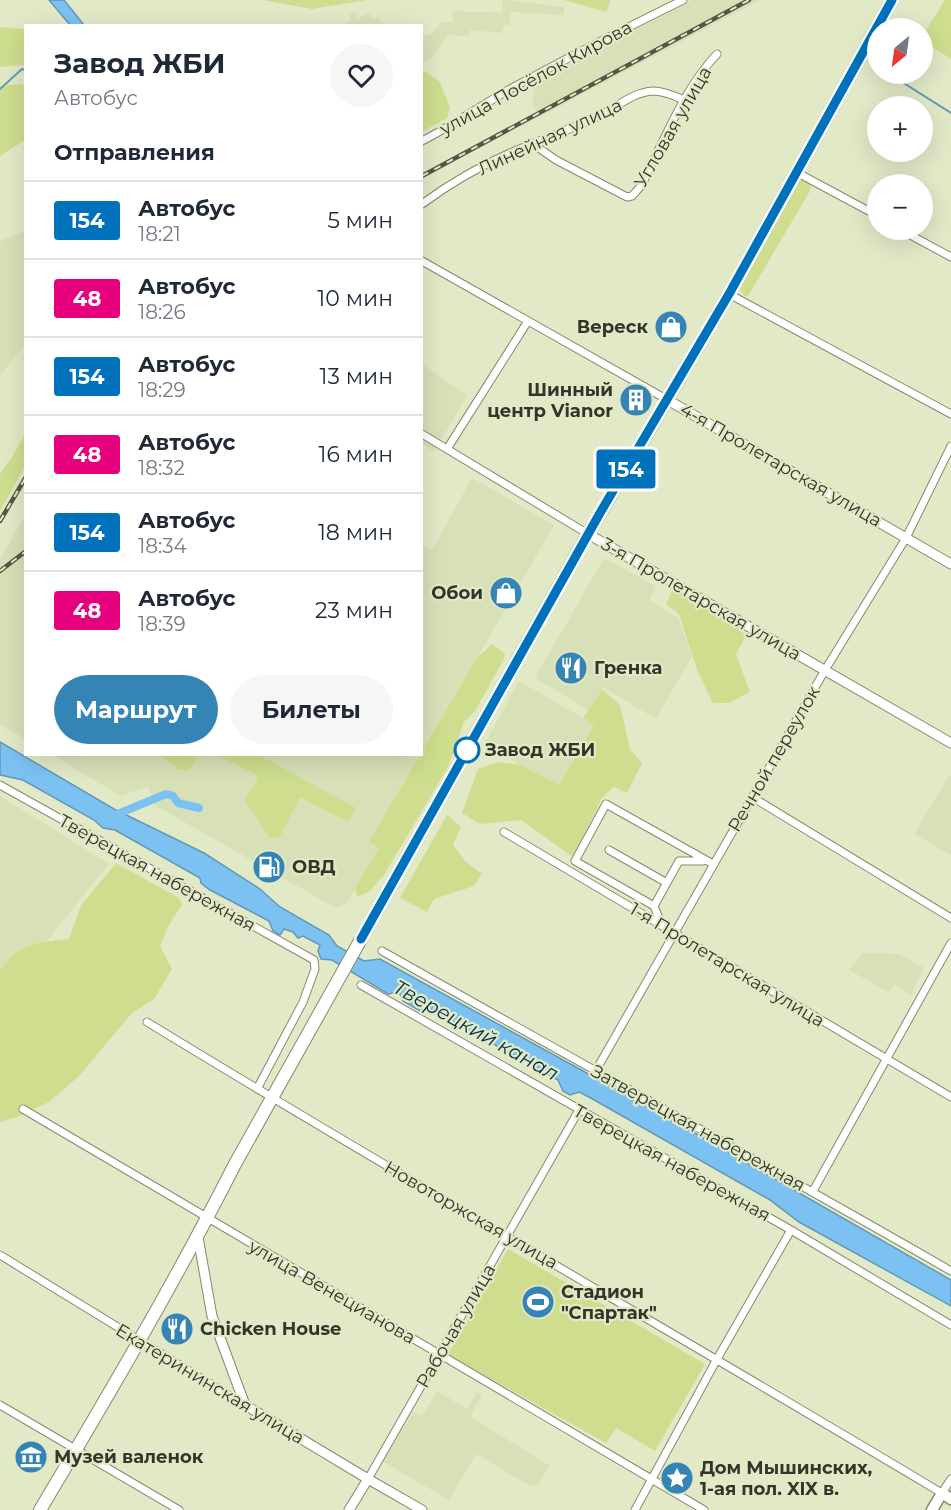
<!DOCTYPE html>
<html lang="ru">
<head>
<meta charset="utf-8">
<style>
  :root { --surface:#fff; --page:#f6f6f7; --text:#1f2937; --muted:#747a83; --line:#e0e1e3; --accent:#3484b5 }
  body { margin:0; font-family:Montserrat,sans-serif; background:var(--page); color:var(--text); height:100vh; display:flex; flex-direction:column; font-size:22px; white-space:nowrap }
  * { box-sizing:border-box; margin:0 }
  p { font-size:20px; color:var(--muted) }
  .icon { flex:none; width:33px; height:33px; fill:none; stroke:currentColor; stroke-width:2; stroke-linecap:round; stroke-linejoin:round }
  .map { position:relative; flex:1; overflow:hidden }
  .side { position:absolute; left:24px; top:24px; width:399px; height:732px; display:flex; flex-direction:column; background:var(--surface); border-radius:0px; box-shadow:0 6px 24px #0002 }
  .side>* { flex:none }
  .badge { padding:0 12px; border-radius:4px; font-size:21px; line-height:39px }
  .needle { width:39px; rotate:209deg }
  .buttons { position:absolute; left:867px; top:18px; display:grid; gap:12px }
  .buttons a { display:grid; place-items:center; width:66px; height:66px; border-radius:50%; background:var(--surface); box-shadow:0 6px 24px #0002; font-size:30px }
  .map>.badge { position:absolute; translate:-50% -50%; box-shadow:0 0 0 3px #fff }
  h2 { padding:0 30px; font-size:22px; line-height:54px }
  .round { display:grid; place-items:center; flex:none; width:63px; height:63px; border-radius:32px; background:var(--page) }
  .overview { display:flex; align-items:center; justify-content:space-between; height:102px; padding:0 30px }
  h1 { font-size:28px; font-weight:700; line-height:45px }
  .primary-button { display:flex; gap:12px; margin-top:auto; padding:12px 30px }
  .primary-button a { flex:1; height:69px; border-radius:36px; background:var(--accent); color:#fff; font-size:24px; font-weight:700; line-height:69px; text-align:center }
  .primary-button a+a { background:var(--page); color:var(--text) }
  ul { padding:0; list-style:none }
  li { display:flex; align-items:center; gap:18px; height:78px; padding:0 30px; border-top:2px solid var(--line) }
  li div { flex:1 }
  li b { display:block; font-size:22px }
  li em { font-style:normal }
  li .badge { min-width:66px; font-weight:700; text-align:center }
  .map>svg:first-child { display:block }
</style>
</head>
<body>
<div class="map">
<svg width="951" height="1510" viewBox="0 0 951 1510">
  <rect width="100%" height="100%" fill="#e1e9c7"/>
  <path fill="#d7e0b7" d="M 503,0 L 564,7 L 564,15 L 511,12 L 509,25 L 504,25 L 502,33 L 470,30 L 469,36 L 448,35 L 430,59 L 422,62 L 422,37 L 432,34 L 442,22 L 453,22 L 452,11 L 502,13 Z
    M 692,0 L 760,0 L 539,117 L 532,102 L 537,81 L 602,44 Z
    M 355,12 L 357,20 L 368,13 L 373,19 L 379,17 L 382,25 L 347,25 L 346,23 L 351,21 L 349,14 Z
    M 25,231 L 25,344 L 0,376 L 0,241 Z
    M 422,364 L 467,396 L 434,452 L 422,444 Z
    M 472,478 L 554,525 L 422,753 L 422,544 L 432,550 Z
    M 25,516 L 26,739 L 25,739 L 0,724 L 0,559 Z
    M 604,558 L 656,586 L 649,600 L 678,618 L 692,656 L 656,719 L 603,687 L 588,710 L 535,678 Z
    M 519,681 L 595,725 L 559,785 L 484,745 Z
    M 52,755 L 420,755 L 369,842 L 379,848 L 347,903 L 336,908 L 156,806 L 148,786 L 121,796 Z
    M 949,775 L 951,777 L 951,855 L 914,834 Z
    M 0,796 L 109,864 L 0,999 Z
    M 862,953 L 899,954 L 924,968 L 911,995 L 894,984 L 889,992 L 849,970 Z
    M 437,1391 L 467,1409 L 477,1392 L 482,1395 L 472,1412 L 472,1418 L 547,1464 L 549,1466 L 538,1485 L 532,1487 L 476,1454 L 449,1500 L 382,1461 L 414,1412 L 422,1416 Z"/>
  <path fill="#cede8e" d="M 263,0 L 367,0 L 312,9 Z
    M 564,0 L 611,0 L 606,12 Z
    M 945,0 L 951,0 L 951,59 L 923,41 L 923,35 Z
    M 0,27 L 25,29 L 25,65 L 0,67 Z
    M 426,72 L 439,81 L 450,107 L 447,118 L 422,132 L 422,73 Z
    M 21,84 L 25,87 L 25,140 L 0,156 L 0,86 Z
    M 802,178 L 811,182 L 810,191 L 748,296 L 744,296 L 740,289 L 742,282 L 799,179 Z
    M 25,434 L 25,466 L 0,511 L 0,473 L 11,459 Z
    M 672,591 L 678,591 L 728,618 L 746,636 L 736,654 L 750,692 L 729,703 L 713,703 L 697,670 L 679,614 L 666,604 Z
    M 492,644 L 505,654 L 504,659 L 475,711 L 464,722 L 448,767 L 384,875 L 369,892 L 357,897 L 355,888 L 379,848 L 369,842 L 477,658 Z
    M 602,689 L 620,705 L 630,749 L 642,763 L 627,793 L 614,787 L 602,798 L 573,857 L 521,820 L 480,824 L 462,813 L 478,769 L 498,762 L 521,765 L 559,785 L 594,725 L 583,718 Z
    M 156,754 L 200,754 L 200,755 L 188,771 L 178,769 Z
    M 216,755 L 259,755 L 356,808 L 348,822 L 300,797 L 279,838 L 270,838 L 245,800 L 258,779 L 255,774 Z
    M 447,815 L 461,827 L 453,845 L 466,862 L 482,874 L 474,886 L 434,899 L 427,912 L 400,898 Z
    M 116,863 L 179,898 L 182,905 L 170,923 L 160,946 L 172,969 L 154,999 L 132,1013 L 79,1076 L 49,1102 L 17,1117 L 0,1122 L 0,971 C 20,942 36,943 69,939 L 81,905 Z
    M 508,1249 L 705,1364 L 655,1451 L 616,1428 L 606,1443 L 448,1355 Z"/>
  <path fill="#7bc2f3" stroke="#6598b6" stroke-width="1.5" d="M 49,0 L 64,0 L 84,25 L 70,25 Z
    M 0,742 L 114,809 L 204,853 L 260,889 L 280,907 L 329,935 L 337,946 L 364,961 L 380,959 L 672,1120 L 951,1280 L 951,1306 L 799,1222 L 770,1200 L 589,1097 L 579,1092 L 570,1095 L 563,1091 L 558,1080 L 427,1007 L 420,1011 L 403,1001 L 399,992 L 388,994 L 332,960 L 321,959 L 318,951 L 320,945 L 303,936 L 298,938 L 293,932 L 284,929 L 280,935 L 273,931 L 269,921 L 210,890 L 201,883 L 200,878 L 115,830 L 103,828 L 94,820 L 23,780 L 0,775 Z"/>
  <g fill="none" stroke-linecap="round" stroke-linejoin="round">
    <path stroke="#6598b6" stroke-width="2" d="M 902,82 L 951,113
      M 0,89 L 22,69 L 26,70"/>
    <path stroke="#7bc2f3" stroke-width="8" d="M 113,816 L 166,794 L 173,796 L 178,803 L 199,808"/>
    <g stroke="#848b6c" stroke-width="9">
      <path id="minor" d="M 422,141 C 453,125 482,105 512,88 C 569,57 626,28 683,0
        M 533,144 L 556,160 L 627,197 L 632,196 L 641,186 C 664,141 683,90 717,54
        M 796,172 L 878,216
        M 422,204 C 452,182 487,162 522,148 C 548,137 574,128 599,116 C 617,107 633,92 653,91 C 664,91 675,96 684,100
        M 901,230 L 951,257
        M 422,261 L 666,399
        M 729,294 L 951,414
        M 422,434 L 588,534
        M 447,449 L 528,321
        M 0,785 L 314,960 L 315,969 L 303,1002 L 257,1089
        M 752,797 L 951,918
        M 504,832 L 951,1097
        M 609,850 L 667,883
        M 654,906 L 679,861 L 703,861
        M 662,926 L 654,906 L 575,861 L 606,804 L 713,864
        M 382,951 C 571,1058 762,1162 951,1271
        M 361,985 L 791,1230 L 951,1325
        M 147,1022 C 407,1181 673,1332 935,1489 L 942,1493 L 951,1479
        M 595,1072 L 825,670 L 906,538 L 951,446
        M 23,1109 L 704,1510
        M 813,1191 L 951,943
        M 0,1255 L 245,1405
        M 0,1405 L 179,1510
        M 368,1479 L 579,1110
        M 635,1510 L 717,1359 L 791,1230"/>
    </g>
    <g stroke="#848b6c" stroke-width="11">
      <path id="tertiary" d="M 666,399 L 951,564
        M 588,534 L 951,743
        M 198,1237 L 212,1316 L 245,1405 L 368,1479 L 422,1510
        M 349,1510 L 368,1479"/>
    </g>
    <g stroke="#848b6c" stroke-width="13">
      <path id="secondary" d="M 932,1510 L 942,1493 L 951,1499"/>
    </g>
    <g stroke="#848b6c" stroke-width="14">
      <path id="trunk" d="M 40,1510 C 108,1396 175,1282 235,1164 L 588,534 L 729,294 L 892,0"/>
    </g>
    <use href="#minor" stroke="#fff" stroke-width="7"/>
    <use href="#tertiary" stroke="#fff" stroke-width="9"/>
    <use href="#secondary" stroke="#fff" stroke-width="10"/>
    <use href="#trunk" stroke="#fff" stroke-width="12"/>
    <g stroke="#535746" stroke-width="4.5">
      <path id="rail" d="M 422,176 L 749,0
        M 0,521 L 26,477
        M 0,571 L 26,551"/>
    </g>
    <use href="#rail" stroke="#e1e9c7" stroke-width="2" stroke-dasharray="7" stroke-linecap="butt"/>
  </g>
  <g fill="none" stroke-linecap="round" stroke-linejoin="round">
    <g stroke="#fff" stroke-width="14">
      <path id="line" d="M 361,939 L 600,513 L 729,294 L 892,0"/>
    </g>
    <use href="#line" stroke="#0072bc" stroke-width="9"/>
  </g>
  <defs>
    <g id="shop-disc" transform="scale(1.725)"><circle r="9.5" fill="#3484b5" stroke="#e1e9c7"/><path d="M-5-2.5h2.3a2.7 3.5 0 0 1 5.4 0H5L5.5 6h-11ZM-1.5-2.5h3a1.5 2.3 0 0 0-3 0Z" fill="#fff"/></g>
    <g id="building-disc" transform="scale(1.725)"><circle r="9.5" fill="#3484b5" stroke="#e1e9c7"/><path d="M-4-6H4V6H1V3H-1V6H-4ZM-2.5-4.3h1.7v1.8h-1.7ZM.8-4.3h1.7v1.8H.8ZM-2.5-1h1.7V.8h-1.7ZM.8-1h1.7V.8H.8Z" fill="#fff"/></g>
    <g id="restaurant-disc" transform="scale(1.725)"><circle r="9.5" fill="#3484b5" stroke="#e1e9c7"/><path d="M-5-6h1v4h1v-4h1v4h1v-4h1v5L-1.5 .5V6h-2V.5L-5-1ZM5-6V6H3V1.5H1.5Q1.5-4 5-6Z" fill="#fff"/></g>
    <g id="fuel-disc" transform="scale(1.725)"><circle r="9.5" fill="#3484b5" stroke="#e1e9c7"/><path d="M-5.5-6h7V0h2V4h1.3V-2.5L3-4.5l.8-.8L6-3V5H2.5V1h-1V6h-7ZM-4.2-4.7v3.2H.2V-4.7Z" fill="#fff"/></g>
    <g id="stadium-disc" transform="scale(1.725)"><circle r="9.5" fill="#3484b5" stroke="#e1e9c7"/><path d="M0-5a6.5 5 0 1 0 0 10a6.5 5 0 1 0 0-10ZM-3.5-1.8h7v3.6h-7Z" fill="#fff"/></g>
    <g id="museum-disc" transform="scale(1.725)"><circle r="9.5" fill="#3484b5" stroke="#e1e9c7"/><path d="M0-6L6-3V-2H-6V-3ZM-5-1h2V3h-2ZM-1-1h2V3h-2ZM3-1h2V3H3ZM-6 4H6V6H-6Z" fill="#fff"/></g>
    <g id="sight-disc" transform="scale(1.725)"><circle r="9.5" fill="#3484b5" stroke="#e1e9c7"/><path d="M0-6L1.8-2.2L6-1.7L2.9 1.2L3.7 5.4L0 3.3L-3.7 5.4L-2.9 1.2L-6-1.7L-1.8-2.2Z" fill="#fff"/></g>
  </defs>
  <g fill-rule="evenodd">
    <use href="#shop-disc" x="671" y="327"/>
    <use href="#building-disc" x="636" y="400"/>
    <use href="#shop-disc" x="506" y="593"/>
    <use href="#restaurant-disc" x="571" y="668"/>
    <use href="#fuel-disc" x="269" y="867"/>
    <use href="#stadium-disc" x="538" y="1302"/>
    <use href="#restaurant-disc" x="177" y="1329"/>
    <use href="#museum-disc" x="31" y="1457"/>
    <use href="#sight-disc" x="677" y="1478"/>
  </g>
  <circle fill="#fff" stroke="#0072bc" stroke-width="3" cx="467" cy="750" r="12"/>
  <g text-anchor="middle" stroke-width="4.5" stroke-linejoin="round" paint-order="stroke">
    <g font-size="18" fill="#323528" stroke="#e1e9c7">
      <text transform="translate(536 78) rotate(-29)" y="6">улица Посёлок Кирова</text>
      <text transform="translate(673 127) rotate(-60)" y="6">Угловая улица</text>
      <text transform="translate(550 137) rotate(-25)" y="6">Линейная улица</text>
      <text transform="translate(781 465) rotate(30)" y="6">4-я Пролетарская улица</text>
      <text transform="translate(701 599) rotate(30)" y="6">3-я Пролетарская улица</text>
      <text transform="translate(774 759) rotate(-60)" y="6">Речной переулок</text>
      <text transform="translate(157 873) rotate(29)" y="6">Тверецкая набережная</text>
      <text transform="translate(727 965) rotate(31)" y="6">1-я Пролетарская улица</text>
      <text transform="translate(698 1128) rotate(29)" y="6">Затверецкая набережная</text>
      <text transform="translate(672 1163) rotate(29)" y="6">Тверецкая набережная</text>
      <text transform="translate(471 1215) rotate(30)" y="6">Новоторжская улица</text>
      <text transform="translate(332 1292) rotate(30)" y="6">улица Венецианова</text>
      <text transform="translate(456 1326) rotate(-60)" y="6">Рабочая улица</text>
      <text transform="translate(210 1384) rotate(31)" y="6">Екатерининская улица</text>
    </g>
    <g font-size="18" font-weight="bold" fill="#323528" stroke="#e1e9c7" text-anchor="start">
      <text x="648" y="333" text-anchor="end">Вереск</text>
      <text x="613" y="396" text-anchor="end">Шинный<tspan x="613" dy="21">центр Vianor</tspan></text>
      <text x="483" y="599" text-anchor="end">Обои</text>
      <text x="594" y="674">Гренка</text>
      <text x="292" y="873">ОВД</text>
      <text x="561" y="1298">Стадион<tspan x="561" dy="21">"Спартак"</tspan></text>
      <text x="200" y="1335">Chicken House</text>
      <text x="54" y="1463">Музей валенок</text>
      <text x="700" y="1474">Дом Мышинских,<tspan x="700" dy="21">1-ая пол. XIX в.</tspan></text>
    </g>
    <g font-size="18" font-weight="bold" fill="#323528" stroke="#e1e9c7" text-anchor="start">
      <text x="485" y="756">Завод ЖБИ</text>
    </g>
    <g font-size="20" font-style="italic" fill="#063048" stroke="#e1e9c7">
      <text transform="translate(476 1030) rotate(29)" y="7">Тверецкий канал</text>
    </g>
  </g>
</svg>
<div class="buttons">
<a><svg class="needle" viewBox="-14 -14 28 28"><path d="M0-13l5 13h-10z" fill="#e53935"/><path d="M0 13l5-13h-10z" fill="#747a83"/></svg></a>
<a>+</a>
<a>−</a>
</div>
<b class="badge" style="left:626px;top:469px;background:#0072bc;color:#fff">154</b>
<section class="side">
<div class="overview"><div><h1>Завод ЖБИ</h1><p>Автобус</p></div><a class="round"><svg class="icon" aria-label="heart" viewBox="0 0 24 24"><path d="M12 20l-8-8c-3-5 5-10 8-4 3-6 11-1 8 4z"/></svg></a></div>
<h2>Отправления</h2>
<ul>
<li><span class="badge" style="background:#0072bc;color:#fff">154</span><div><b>Автобус</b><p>18:21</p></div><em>5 мин</em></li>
<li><span class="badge" style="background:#e6007e;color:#fff">48</span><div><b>Автобус</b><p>18:26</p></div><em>10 мин</em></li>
<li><span class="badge" style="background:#0072bc;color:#fff">154</span><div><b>Автобус</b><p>18:29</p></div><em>13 мин</em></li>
<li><span class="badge" style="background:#e6007e;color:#fff">48</span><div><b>Автобус</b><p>18:32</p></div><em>16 мин</em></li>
<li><span class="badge" style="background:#0072bc;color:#fff">154</span><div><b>Автобус</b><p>18:34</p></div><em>18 мин</em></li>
<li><span class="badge" style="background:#e6007e;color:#fff">48</span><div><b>Автобус</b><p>18:39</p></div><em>23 мин</em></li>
</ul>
<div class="primary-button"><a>Маршрут</a><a>Билеты</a></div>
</section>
</div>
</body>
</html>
